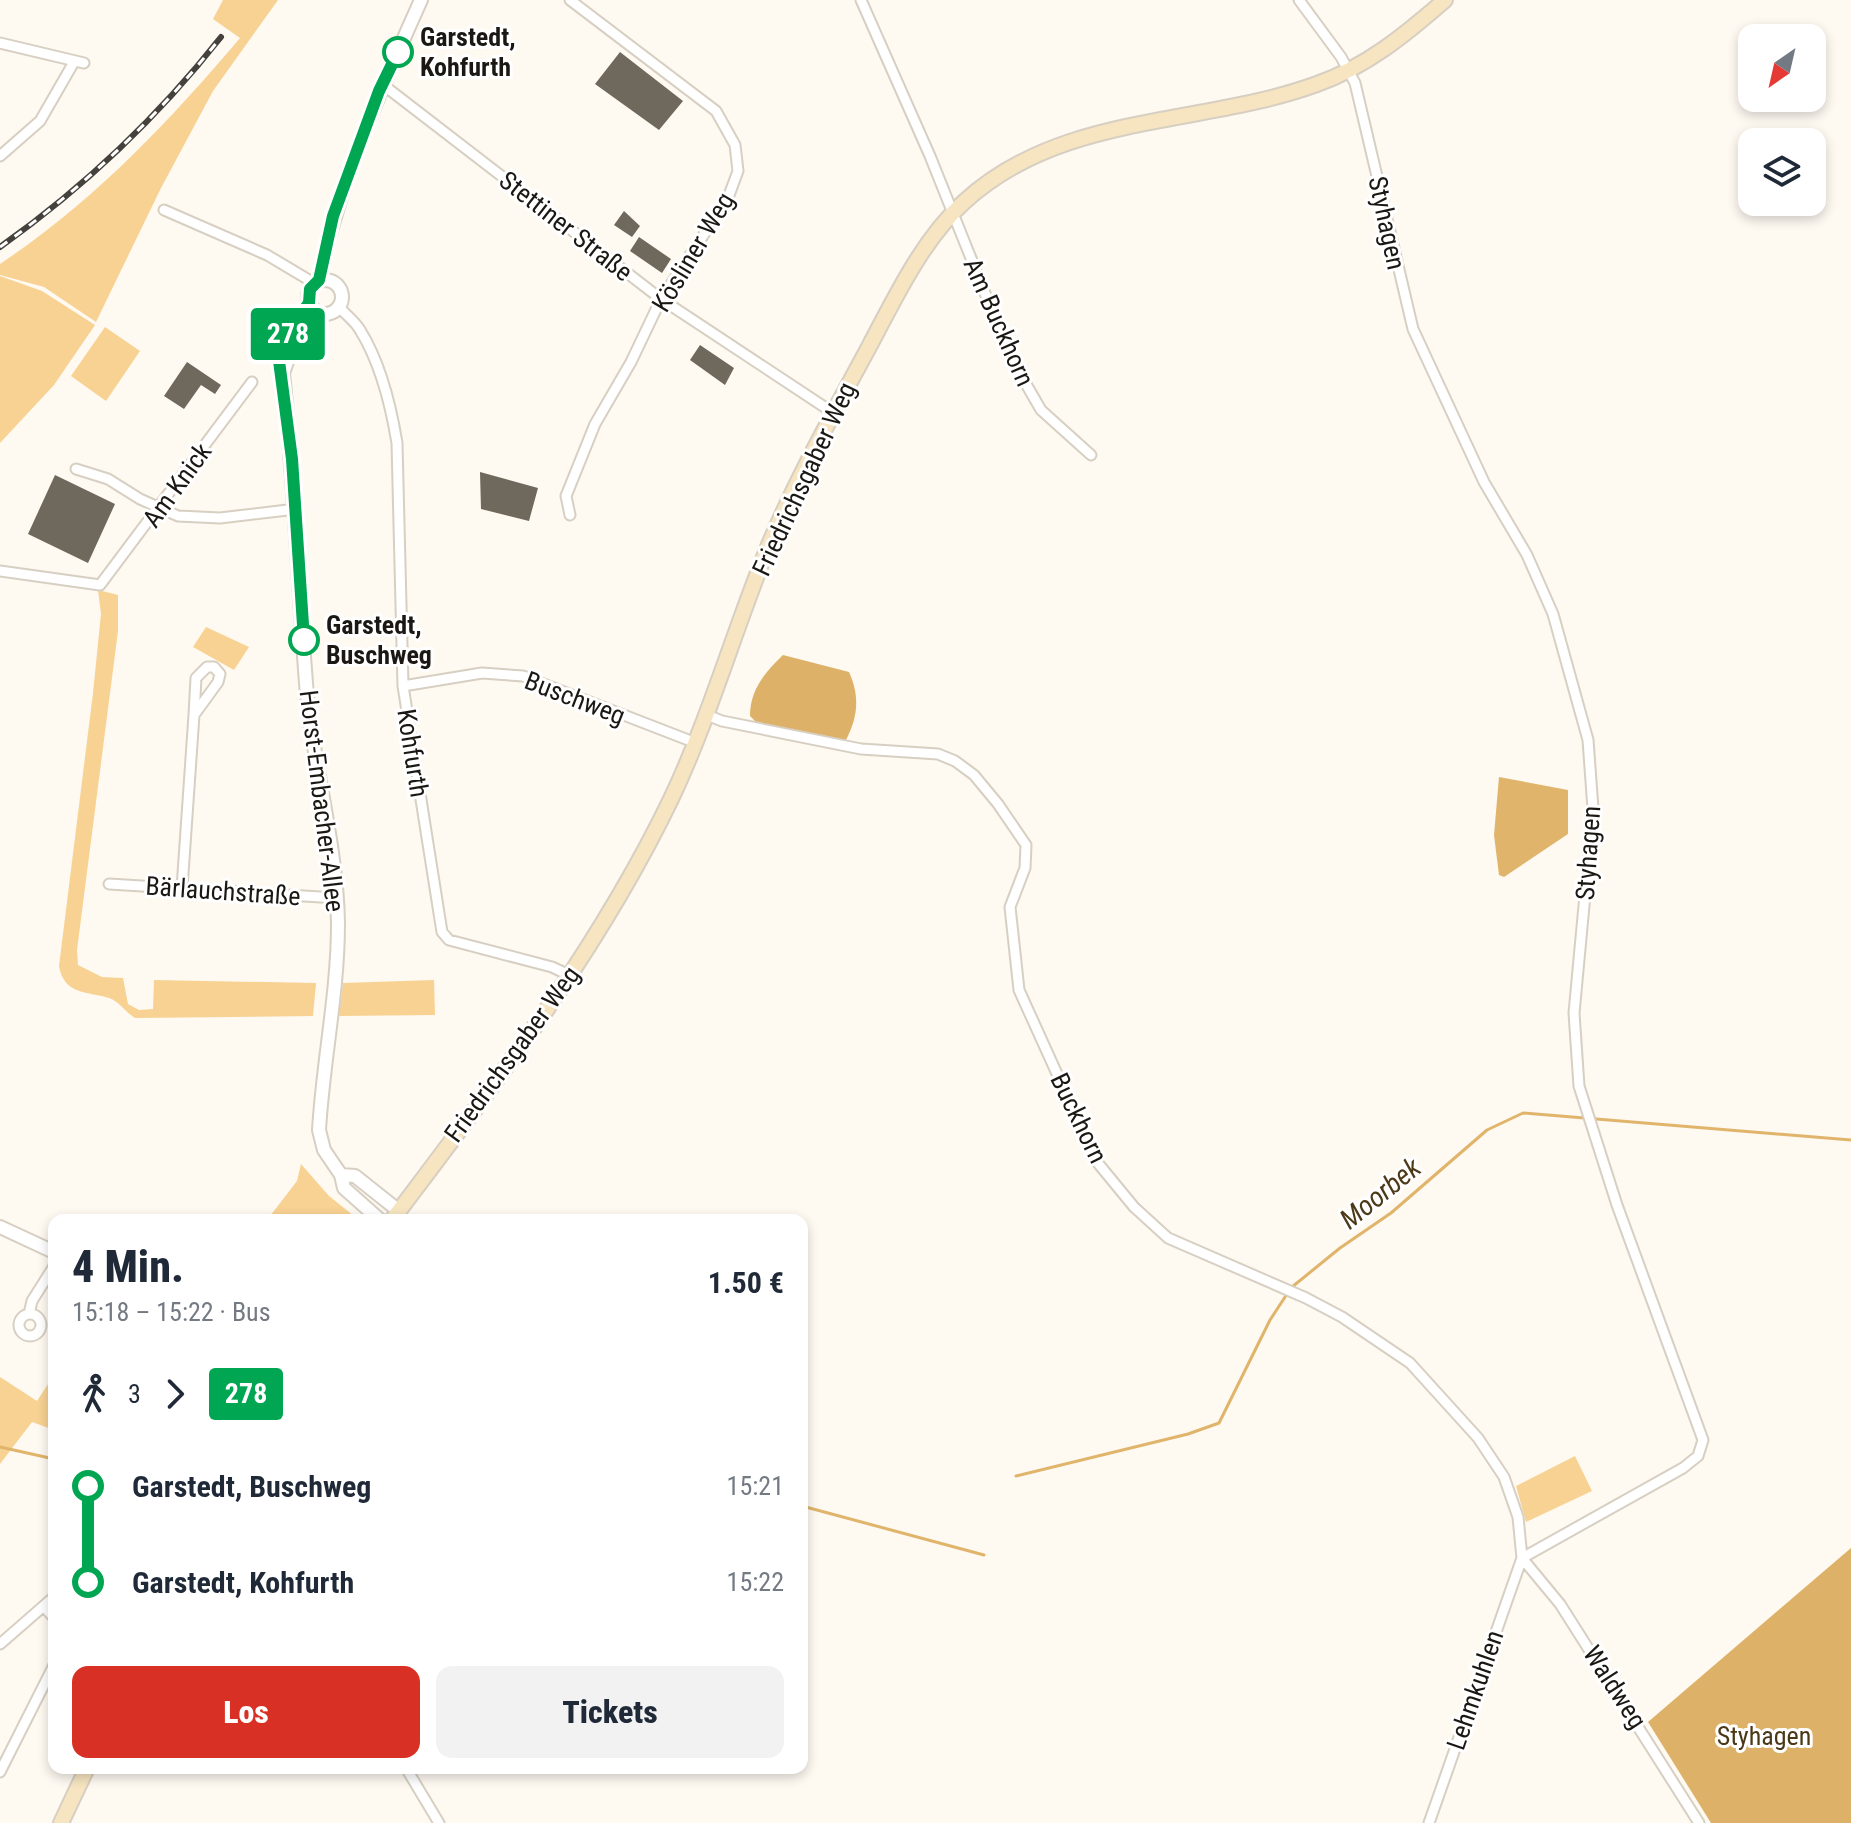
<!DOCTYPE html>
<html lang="de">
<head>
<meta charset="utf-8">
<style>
  :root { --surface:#fff; --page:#f2f2f3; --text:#1f2937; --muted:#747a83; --accent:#d93025 }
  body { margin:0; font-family:"Roboto Condensed",sans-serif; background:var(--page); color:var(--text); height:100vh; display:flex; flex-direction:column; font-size:30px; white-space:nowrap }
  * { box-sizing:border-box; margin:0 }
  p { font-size:26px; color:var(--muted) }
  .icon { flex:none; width:44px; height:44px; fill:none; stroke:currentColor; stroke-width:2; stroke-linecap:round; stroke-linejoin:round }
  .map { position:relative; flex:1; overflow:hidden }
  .drawer { position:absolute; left:48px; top:1214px; width:760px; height:560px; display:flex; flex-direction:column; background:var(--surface); border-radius:16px; box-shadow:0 4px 12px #0003 }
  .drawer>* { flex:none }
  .badge { padding:0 16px; border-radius:6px; font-size:28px; line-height:52px }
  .needle { width:52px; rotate:214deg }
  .fabs { position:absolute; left:1738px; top:24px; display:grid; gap:16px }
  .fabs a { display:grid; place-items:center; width:88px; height:88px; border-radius:16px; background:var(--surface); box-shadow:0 4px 12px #0003; font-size:40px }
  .map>.badge { position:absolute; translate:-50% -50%; box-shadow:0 0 0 4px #fff }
  .legs { display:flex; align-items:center; gap:12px; height:88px; padding:0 24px; font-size:26px }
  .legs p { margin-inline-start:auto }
  .summary { display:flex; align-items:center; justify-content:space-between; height:136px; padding:0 24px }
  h1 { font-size:44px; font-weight:800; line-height:60px }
  .cta { display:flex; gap:16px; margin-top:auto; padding:16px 24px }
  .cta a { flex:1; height:92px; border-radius:16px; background:var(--accent); color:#fff; font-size:32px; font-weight:800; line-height:92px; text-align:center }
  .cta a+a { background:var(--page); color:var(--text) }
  ul { padding:0 24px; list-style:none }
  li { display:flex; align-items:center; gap:28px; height:96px; font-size:30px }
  li i { display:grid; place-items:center; width:12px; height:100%; margin:0 10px; background:currentColor }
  li i::after { content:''; width:20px; height:20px; margin:-10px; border:6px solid; border-radius:50%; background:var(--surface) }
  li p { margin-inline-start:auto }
  li:first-child i { background:linear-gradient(#0000 50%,currentColor 0) }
  li:last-child i { background:linear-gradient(currentColor 50%,#0000 0) }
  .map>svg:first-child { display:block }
</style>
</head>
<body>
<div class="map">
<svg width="1851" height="1823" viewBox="0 0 1851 1823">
  <rect width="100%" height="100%" fill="#fef9f1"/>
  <path fill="#f8d293" d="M 223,0 L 278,0 L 213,91 L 161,188 L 96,322 L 44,287 L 0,275 L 0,264 C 93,202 168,123 240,38 L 213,19 Z
    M 0,276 L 42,291 L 95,325 L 54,385 L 0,443 Z
    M 105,327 L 140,351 L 106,401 L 71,376 Z
    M 98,590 L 118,595 L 118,631 L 77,950 L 78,965 L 102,977 L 123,978 L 128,1004 L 139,1010 L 153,1009 L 154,980 L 316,983 L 313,1016 L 135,1018 C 126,1013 119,1001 109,998 C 86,991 64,995 59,966 L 93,693 L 101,614 Z
    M 206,627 L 249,647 L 234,670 L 193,647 Z
    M 434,980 L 435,1015 L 339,1016 L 343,983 Z
    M 301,1164 L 329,1196 L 359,1220 L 267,1220 L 297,1181 Z
    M 54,1375 L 54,1430 L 32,1422 L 0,1464 L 0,1377 L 37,1401 Z
    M 1575,1456 L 1592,1491 L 1526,1522 L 1516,1486 Z"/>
  <path fill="#ddb268" d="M 783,655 L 849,672 C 860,696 858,717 846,740 L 758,724 L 750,716 C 750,690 765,672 783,655 Z
    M 1851,1548 L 1851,1823 L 1711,1823 L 1648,1722 Z"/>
  <path fill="#e0b56b" d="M 1499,777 L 1568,790 L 1568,834 L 1504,877 L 1499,875 L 1494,835 Z"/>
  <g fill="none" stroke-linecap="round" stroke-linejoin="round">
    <path stroke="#e0b56b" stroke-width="3" d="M 1292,1287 L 1340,1248 L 1391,1213 L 1487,1130 L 1523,1113 L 1851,1140
      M 0,1447 L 54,1459
      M 1016,1476 L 1188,1434 L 1219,1423 L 1270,1320 L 1287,1294
      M 802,1506 L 984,1555"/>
  </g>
  <path fill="#6f685c" d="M 620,52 L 683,101 L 659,130 L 595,84 Z
    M 624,211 L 640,226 L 632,237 L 614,225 Z
    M 639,237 L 671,259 L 662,273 L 630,251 Z
    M 700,345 L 734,368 L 725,385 L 690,360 Z
    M 187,362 L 221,385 L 215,394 L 201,385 L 184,409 L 164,396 Z
    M 480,472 L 538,488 L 529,521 L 481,509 Z
    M 55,475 L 115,504 L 88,563 L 28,534 Z"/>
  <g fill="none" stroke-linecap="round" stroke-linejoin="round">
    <g stroke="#d7cfc2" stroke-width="13">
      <path id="minor" d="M 570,0 L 716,111 L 735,145 L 738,171 L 728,198 L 661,299 L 631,362 L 595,424 L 566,496 L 570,515
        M 861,0 L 930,156 L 1011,358 L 1041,410 L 1091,455
        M 1299,0 L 1341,57 L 1355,83 L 1413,329 L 1484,482 L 1527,555 L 1553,614 L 1588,740 L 1593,809 L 1574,1013 L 1579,1086 L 1617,1205 L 1703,1440 L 1698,1456 L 1683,1468 L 1522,1558
        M 0,43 L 84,63
        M 382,84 L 661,299 L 835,414
        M 0,156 L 40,121 L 74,62
        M 164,210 L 267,255 L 314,283
        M 339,307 C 346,315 355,321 360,330 C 380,362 391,406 397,443 L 403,686 L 442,932 L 449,940 L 552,967 L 569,975
        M 76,469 L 108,479 L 140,499 L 178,516 L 220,518 L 296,509
        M 0,571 L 100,585 L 252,382
        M 403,686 L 482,673 L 523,676 L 696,743
        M 707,715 L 722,721 L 861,749 L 938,754 L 955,761 L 974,775 L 998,804 L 1026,845 L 1025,868 L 1010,907 L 1019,990 L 1097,1162 L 1134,1207 L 1168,1238 L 1306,1298 L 1342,1317 L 1410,1363 L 1478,1438 L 1504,1477 L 1518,1517 L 1522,1558 L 1429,1823
        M 109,884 L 337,898
        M 182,888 L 194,715 L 218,682 L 220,674 L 214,667 L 207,667 L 196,678 L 194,715
        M 29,1314 L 32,1301 L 54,1266
        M19 1325a11 11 0 1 1 22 0a11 11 0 1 1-22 0Z
        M 1522,1558 L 1560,1604 L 1699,1823
        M 44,1607 L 54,1618
        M 0,1644 L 54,1597
        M 406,1768 L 439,1823
        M 0,1772 L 54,1665"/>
    </g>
    <g stroke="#d7cfc2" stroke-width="16">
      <path id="tertiary" d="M308 297a17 17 0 1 1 34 0a17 17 0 1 1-34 0Z
        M 319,280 C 339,183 380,91 421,0
        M 309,303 C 292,323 275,347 283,373 C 294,477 298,580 306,683 C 312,764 337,842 338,924 C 338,993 323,1061 319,1130 L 324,1150 L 341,1175 L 344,1188 L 380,1220
        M 283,373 L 295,339 L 315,311
        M 341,1175 L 355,1176 L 399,1211
        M 0,1227 L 54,1252"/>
    </g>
    <g stroke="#d7cfc2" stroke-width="18">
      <path id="secondary" d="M 392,1220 C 493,1086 598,951 671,799 C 709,719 733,634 766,552 C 795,481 834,412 870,345 C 896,296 923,239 964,202 C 1062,112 1199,127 1317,84 C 1366,67 1406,34 1445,0
        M 61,1823 L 87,1768"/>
    </g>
    <use href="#minor" stroke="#fff" stroke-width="9"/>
    <use href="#tertiary" stroke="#fff" stroke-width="12"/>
    <use href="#secondary" stroke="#f7e5c1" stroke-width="14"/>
    <g stroke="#45423d" stroke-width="6">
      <path id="rail" d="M 0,247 C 83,188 158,117 221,37"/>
    </g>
    <use href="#rail" stroke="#fff" stroke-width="3" stroke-dasharray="9" stroke-linecap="butt"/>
  </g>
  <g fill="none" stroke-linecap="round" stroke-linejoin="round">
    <g stroke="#fff" stroke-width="18">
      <path id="line-1" d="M 304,640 L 292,459 L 279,361 L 291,327 L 309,303 L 310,289 L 319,280 L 333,216 L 379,91 L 398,52"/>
    </g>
    <use href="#line-1" stroke="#00a651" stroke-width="12"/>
  </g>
  <g fill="#fff" stroke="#00a651" stroke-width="4">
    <circle cx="398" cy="52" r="14"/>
    <circle cx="304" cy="640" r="14"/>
  </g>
  <g text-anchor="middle" stroke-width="6" stroke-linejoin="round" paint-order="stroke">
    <g font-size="26" font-weight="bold" fill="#1b1814" stroke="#fff" text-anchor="start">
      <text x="420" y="46">Garstedt,<tspan x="420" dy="30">Kohfurth</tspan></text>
      <text x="326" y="634">Garstedt,<tspan x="326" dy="30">Buschweg</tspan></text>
    </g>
    <g font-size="26" fill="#1b1814" stroke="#fff">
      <text transform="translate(1387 223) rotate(78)" y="9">Styhagen</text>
      <text transform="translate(566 226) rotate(38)" y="9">Stettiner Straße</text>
      <text transform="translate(693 252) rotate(-59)" y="9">Kösliner Weg</text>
      <text transform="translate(999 322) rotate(66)" y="9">Am Buckhorn</text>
      <text transform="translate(804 479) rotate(-65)" y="9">Friedrichsgaber Weg</text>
      <text transform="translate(177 485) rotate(-54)" y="9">Am Knick</text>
      <text transform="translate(575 698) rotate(21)" y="9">Buschweg</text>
      <text transform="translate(413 753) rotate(81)" y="9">Kohfurth</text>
      <text transform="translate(322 801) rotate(83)" y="9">Horst-Embacher-Allee</text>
      <text transform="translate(1588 853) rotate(-86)" y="9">Styhagen</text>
      <text transform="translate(223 891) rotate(4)" y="9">Bärlauchstraße</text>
      <text transform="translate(512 1054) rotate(-54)" y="9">Friedrichsgaber Weg</text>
      <text transform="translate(1079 1118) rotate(64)" y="9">Buckhorn</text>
      <text transform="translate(1615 1687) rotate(57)" y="9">Waldweg</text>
      <text transform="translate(1475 1690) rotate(-71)" y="9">Lehmkuhlen</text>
    </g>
    <g font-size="26" fill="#4a3817" stroke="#fff">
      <text x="1764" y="1745">Styhagen</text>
    </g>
    <g font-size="28" font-style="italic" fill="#4c3a19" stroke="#fff">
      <text transform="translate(1380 1193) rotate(-39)" y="10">Moorbek</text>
    </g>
  </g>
</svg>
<div class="fabs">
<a><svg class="needle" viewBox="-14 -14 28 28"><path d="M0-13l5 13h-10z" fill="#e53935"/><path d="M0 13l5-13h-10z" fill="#747a83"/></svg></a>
<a><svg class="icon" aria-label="layers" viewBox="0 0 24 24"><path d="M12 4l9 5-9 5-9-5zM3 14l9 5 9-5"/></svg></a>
</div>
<b class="badge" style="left:288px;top:334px;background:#00a651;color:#fff">278</b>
<section class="drawer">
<div class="summary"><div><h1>4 Min.</h1><p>15:18 – 15:22 · Bus</p></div><b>1.50 €</b></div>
<div class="legs"><svg class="icon" aria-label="walk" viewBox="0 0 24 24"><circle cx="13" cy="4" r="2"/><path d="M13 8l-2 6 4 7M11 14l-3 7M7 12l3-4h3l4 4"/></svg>3<svg class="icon" aria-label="forward" viewBox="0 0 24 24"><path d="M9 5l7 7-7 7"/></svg><b class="badge" style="background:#00a651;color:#fff">278</b></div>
<ul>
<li><i style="color:#00a651"></i><b>Garstedt, Buschweg</b><p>15:21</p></li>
<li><i style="color:#00a651"></i><b>Garstedt, Kohfurth</b><p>15:22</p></li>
</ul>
<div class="cta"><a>Los</a><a>Tickets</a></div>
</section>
</div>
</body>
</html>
